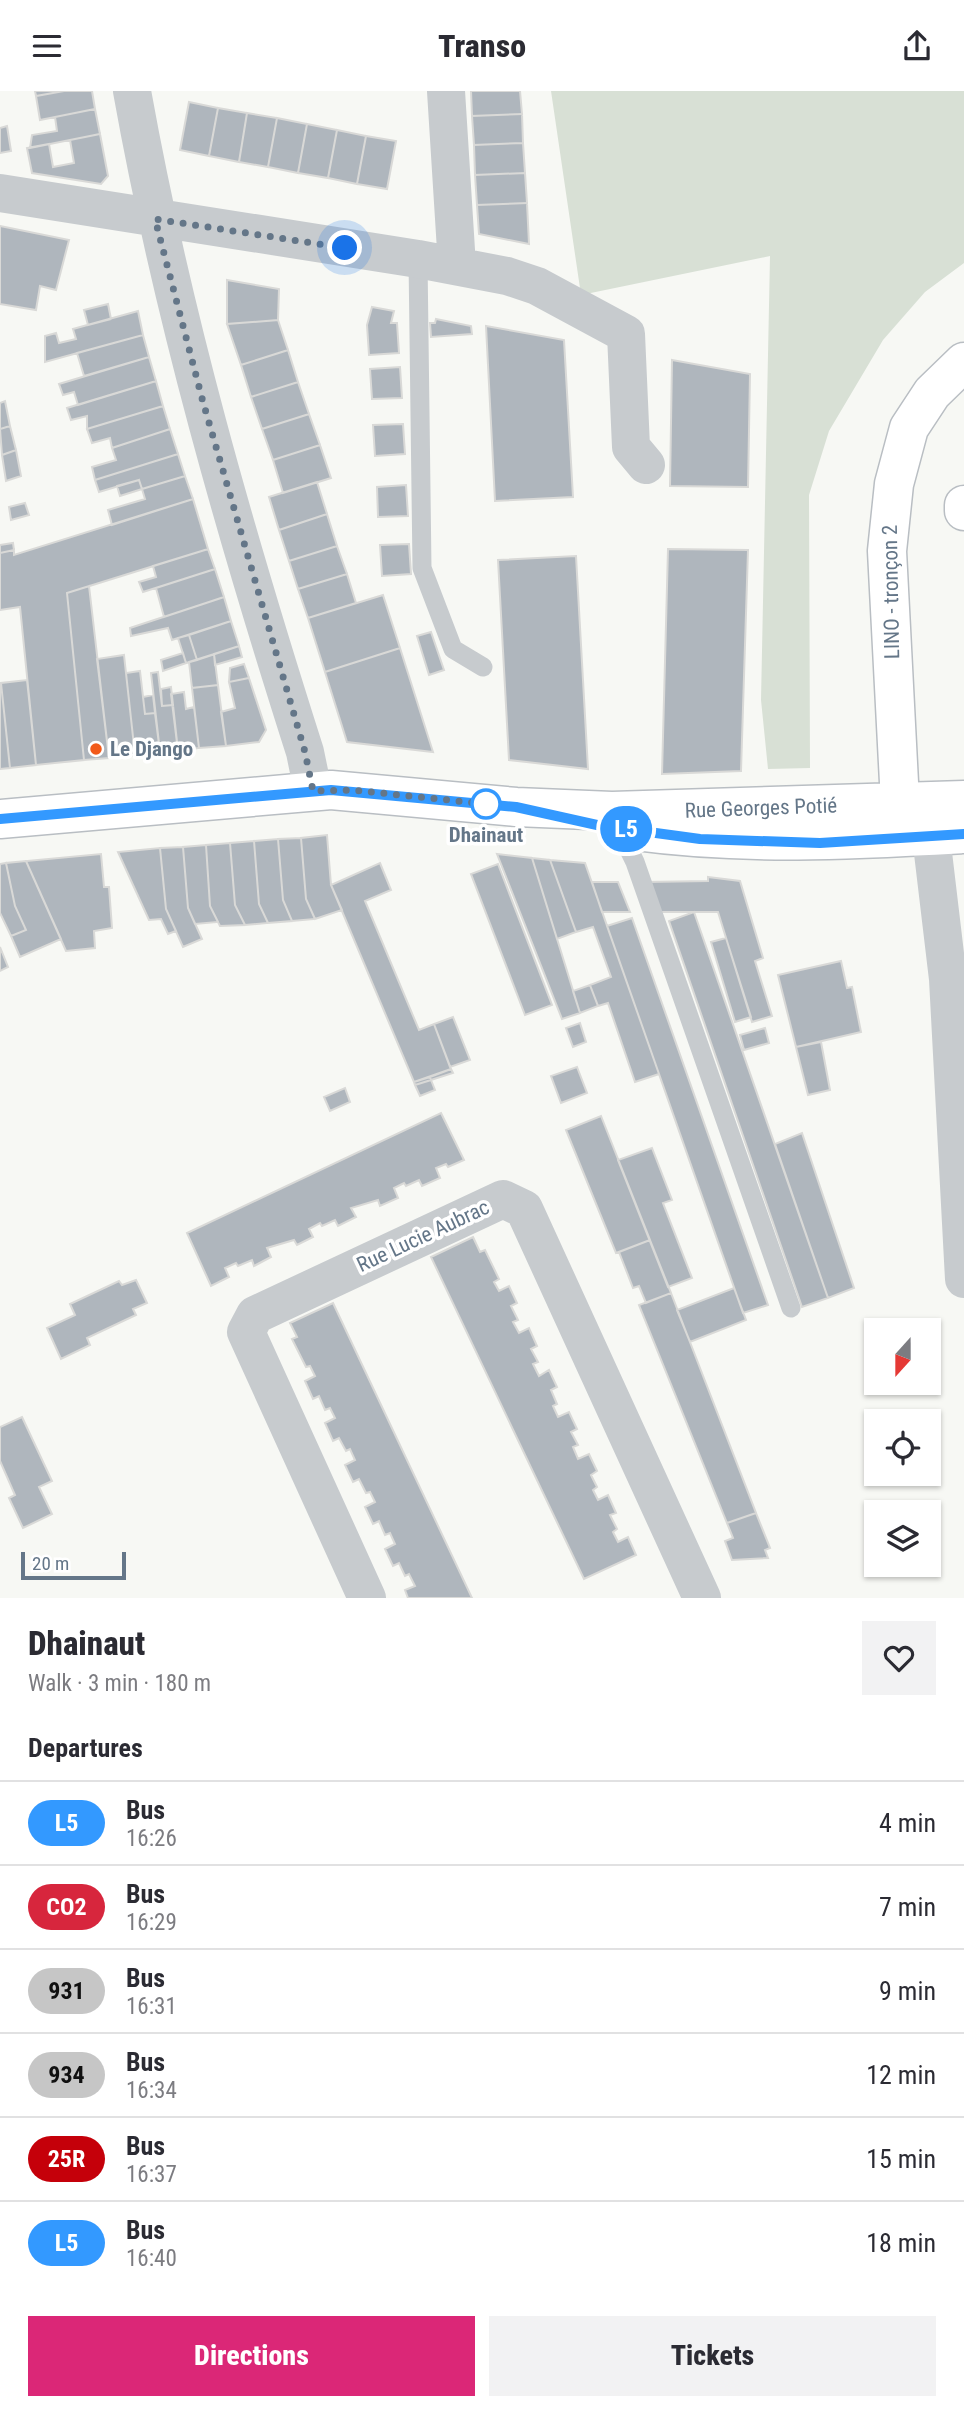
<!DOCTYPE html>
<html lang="en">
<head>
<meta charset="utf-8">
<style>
  :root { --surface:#fff; --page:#f2f2f3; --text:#2b2b33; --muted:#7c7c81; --line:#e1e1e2; --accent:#db2777 }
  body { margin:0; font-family:"Roboto Condensed",sans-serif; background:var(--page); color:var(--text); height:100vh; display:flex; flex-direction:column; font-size:26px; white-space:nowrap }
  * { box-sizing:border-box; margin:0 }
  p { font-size:23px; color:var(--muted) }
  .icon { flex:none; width:38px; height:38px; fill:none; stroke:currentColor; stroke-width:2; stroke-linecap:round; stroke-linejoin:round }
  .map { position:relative; height:1507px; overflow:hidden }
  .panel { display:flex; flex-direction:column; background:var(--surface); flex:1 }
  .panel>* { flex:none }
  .badge { padding:0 14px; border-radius:23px; font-size:24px; line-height:46px }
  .needle { width:46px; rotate:201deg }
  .tools { position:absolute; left:864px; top:1227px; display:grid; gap:14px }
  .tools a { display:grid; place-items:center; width:77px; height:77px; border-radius:0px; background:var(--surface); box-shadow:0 2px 5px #0004; font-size:35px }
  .scale { position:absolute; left:21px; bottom:18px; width:105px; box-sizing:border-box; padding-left:7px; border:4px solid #647688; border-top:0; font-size:19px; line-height:24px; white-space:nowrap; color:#647688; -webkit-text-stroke:5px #fff; paint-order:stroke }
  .you { position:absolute; width:35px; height:35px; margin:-18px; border:5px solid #fff; border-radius:50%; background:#1a73e8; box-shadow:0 0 0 10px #1a73e833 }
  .map>.badge { position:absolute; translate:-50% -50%; box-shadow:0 0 0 4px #fff }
  h2 { padding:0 28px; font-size:26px; line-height:63px }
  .round { display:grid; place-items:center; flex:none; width:74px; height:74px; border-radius:0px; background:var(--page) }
  .headline { display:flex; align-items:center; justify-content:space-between; height:119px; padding:0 28px }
  h1 { font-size:33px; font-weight:800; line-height:52px }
  .primary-button { display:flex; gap:14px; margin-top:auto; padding:14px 28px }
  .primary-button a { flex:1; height:80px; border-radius:0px; background:var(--accent); color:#fff; font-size:28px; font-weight:800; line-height:80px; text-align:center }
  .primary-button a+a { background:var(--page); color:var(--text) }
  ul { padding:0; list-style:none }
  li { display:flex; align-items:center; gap:21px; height:84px; padding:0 28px; border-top:2px solid var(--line) }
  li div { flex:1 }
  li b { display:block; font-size:26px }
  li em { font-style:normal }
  li .badge { min-width:77px; font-weight:700; text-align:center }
  header { display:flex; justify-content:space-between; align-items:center; height:91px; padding:0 28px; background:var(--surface); font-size:32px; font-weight:800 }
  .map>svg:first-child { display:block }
</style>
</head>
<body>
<header><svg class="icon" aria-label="menu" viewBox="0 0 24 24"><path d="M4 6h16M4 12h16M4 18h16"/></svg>Transo<svg class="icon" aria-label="share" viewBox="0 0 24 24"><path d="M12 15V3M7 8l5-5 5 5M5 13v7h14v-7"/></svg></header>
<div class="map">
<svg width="964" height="1507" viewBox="0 0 964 1507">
  <rect width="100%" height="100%" fill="#f7f8f4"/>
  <path fill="#d8e0d5" d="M 551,0 L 964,0 L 964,172 L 925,201 L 883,249 L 829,340 L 809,404 L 810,677 L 768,678 L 761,609 L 770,165 L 581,204 Z"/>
  <path fill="#afb6bd" stroke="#d9d9d7" stroke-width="2" d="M 35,0 L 64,0 L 36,5 Z
    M 64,0 L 92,0 L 95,18 L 40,29 L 36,5 Z
    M 471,0 L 520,0 L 522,23 L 472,25 Z
    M 189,11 L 218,17 L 209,65 L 180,59 Z
    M 218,17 L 247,22 L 239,71 L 209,65 Z
    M 95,18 L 100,43 L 30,57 L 32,44 L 57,40 L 55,26 Z
    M 247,22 L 277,27 L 268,76 L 239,71 Z
    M 522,23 L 523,52 L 474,54 L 472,25 Z
    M 277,27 L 307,33 L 298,82 L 268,76 Z
    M 307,33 L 337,39 L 328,87 L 298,82 Z
    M 7,35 L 11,60 L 0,62 L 0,37 Z
    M 337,39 L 366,45 L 357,93 L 328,87 Z
    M 100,43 L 108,85 L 101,93 L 32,82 L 27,57 L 49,53 L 53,76 L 74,72 L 70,49 Z
    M 366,45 L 396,50 L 387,98 L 357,93 Z
    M 523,52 L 525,82 L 475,84 L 474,54 Z
    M 525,82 L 527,112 L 477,114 L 475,84 Z
    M 527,112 L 529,153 L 479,143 L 477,114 Z
    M 0,135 L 69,149 L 56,199 L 40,195 L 36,219 L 0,213 Z
    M 227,189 L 279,198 L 278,229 L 227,233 Z
    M 108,213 L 111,228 L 88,234 L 84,219 Z
    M 372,216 L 394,220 L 391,232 L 397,232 L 399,262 L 369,264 L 367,234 Z
    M 138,220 L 143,244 L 45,271 L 45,245 L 56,242 L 59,252 L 76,248 L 73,238 Z
    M 436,228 L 471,235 L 472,243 L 431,246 L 430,232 L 435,232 Z
    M 278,229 L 288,259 L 241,274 L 227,233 Z
    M 486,235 L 564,249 L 573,406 L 495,410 Z
    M 143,244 L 149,266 L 84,285 L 77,262 Z
    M 288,259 L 298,291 L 251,306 L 241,274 Z
    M 149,266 L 156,290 L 78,314 L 74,301 L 63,304 L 59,293 Z
    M 672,269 L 750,283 L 748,396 L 670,395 Z
    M 400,276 L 402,307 L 372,308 L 370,278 Z
    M 156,290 L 163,315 L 87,338 L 87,325 L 71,329 L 67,317 Z
    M 298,291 L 309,323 L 262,338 L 251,306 Z
    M 5,310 L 10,335 L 0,338 L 0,312 Z
    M 163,315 L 170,338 L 112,357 L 110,347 L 92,352 L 87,338 Z
    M 309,323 L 320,354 L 273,369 L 262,338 Z
    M 403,333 L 405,363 L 375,365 L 373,334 Z
    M 10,335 L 16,359 L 2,364 L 0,338 Z
    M 170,338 L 178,363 L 95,389 L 92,376 L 116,369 L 112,357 Z
    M 320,354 L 331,387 L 283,402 L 273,369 Z
    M 16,359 L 21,385 L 6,390 L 2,364 Z
    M 178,363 L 185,385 L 142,398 L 139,389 L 99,401 L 95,389 Z
    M 185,385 L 193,408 L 112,434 L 108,419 L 145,408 L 142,398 Z
    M 139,389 L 142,398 L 120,405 L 117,395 Z
    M 317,391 L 327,423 L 279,439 L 269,406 Z
    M 406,394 L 408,425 L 378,426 L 377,396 Z
    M 193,408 L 208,458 L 67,502 L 84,669 L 36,674 L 20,516 L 0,519 L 0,462 L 14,459 L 14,464 Z
    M 25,412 L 29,424 L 11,429 L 9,416 Z
    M 327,423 L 337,455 L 289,470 L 279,439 Z
    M 13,452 L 14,459 L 0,462 L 0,454 Z
    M 409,453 L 411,483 L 382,485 L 380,454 Z
    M 337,455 L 347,483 L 298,498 L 289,470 Z
    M 208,458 L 215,478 L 143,501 L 139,491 L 156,486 L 153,475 Z
    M 668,458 L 748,459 L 741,680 L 662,683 Z
    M 576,465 L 588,678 L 509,669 L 498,469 Z
    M 215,478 L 224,506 L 164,526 L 156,497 Z
    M 347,483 L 356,512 L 308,527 L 298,498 Z
    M 89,495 L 109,667 L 84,669 L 67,502 Z
    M 383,504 L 400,557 L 325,581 L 308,527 Z
    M 224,506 L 231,530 L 172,549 L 168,537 L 131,545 L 130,537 Z
    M 231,530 L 239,555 L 197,569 L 189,544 Z
    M 431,541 L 444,579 L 429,584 L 417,545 Z
    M 189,544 L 197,569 L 186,572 L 178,547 Z
    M 239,555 L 242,566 L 215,574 L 214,563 Z
    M 400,557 L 433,661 L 347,651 L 325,581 Z
    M 183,562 L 186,572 L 163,580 L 161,569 Z
    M 214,563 L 218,594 L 192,597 L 189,571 Z
    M 124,564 L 135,664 L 109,667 L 97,568 Z
    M 244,573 L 249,587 L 229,591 L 230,577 Z
    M 140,580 L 145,623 L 155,622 L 160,661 L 135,664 L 126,582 Z
    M 158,581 L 162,615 L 173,614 L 178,660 L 160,661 L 151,582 Z
    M 249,587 L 266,639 L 259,651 L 226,655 L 221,621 L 235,617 L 229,591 Z
    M 27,589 L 36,674 L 10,677 L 1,592 Z
    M 1,592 L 10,677 L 0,678 L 0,592 Z
    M 218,594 L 226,655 L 199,657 L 192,597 Z
    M 171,596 L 173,614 L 162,615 L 161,598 Z
    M 184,601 L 186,618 L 194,616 L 199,657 L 178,660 L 171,603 Z
    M 153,604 L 155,622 L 145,623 L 143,606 Z
    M 327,744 L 331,794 L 342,819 L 315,828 L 306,808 L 301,747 Z
    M 301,747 L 306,808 L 315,828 L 292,830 L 283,809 L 278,748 Z
    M 278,748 L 283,809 L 292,830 L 268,832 L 259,813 L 254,750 Z
    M 254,750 L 259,813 L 268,832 L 245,834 L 235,814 L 230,752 Z
    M 230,752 L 235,814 L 245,834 L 220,835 L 210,815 L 206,754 Z
    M 206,754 L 210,815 L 218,831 L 195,833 L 188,817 L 183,756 Z
    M 183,756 L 188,817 L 202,848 L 183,856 L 166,818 L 160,757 Z
    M 160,757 L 166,818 L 176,840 L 168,843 L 161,828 L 149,829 L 118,761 Z
    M 101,763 L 104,796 L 109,796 L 112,837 L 94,840 L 95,857 L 66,860 L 26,770 Z
    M 497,763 L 532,767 L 580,922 L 562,928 Z
    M 532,767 L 550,769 L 576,841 L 557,848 Z
    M 550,769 L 585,772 L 659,983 L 635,991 L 608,912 L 598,915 L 590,894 L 611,886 L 593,836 L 576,841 Z
    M 26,770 L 61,848 L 20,866 L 11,845 L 26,839 L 15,815 L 6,772 Z
    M 6,772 L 15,815 L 26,839 L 11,845 L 0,822 L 0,773 Z
    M 380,772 L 391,799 L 365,810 L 419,939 L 434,933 L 451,978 L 414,991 L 331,794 Z
    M 498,773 L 552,914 L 525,924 L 471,783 Z
    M 708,786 L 740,790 L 763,867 L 755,870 L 772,925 L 752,931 L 718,821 L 656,821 L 645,791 L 708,790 Z
    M 592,791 L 618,791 L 630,821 L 602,821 Z
    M 694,821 L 828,1207 L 802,1216 L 669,830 Z
    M 632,827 L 768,1214 L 743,1222 L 607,835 Z
    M 726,847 L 751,926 L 735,931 L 711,851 Z
    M 0,856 L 8,876 L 0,880 Z
    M 841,870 L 847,897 L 852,896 L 861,941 L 796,956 L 778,884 Z
    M 590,894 L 598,915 L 580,922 L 573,900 Z
    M 453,926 L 470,969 L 450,976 L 434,933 Z
    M 580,932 L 586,951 L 573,956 L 566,937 Z
    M 765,937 L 769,952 L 744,959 L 740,944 Z
    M 821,951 L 830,999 L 808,1004 L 796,956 Z
    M 577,976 L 587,1002 L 561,1012 L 551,985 Z
    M 451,978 L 453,982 L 431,989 L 430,986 Z
    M 430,986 L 431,989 L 415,994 L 414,991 Z
    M 431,989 L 435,999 L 420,1005 L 415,994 Z
    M 345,997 L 350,1011 L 330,1020 L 324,1006 Z
    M 441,1022 L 464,1069 L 448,1076 L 446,1073 L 436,1077 L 440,1087 L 422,1095 L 419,1089 L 406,1095 L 404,1092 L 394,1097 L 398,1107 L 380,1115 L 378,1109 L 351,1117 L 356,1126 L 338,1135 L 335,1129 L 322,1135 L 320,1132 L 309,1138 L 313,1146 L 297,1154 L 294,1149 L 267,1157 L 271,1166 L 254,1175 L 252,1169 L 238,1175 L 236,1172 L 225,1177 L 229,1186 L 211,1195 L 187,1142 Z
    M 601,1025 L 650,1149 L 616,1162 L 566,1039 Z
    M 802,1042 L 854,1197 L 828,1207 L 775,1053 Z
    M 652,1057 L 672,1109 L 663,1112 L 692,1187 L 668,1196 L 618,1069 Z
    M 473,1146 L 480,1161 L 485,1159 L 499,1188 L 494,1191 L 499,1200 L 509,1195 L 517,1212 L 511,1215 L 518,1229 L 513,1231 L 519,1242 L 529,1237 L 537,1255 L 531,1258 L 538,1271 L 533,1273 L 539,1285 L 549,1279 L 557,1296 L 551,1299 L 557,1313 L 553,1315 L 558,1326 L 569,1321 L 577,1338 L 571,1341 L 578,1354 L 573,1356 L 578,1368 L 589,1363 L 597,1380 L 591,1384 L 597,1396 L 593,1399 L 598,1409 L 608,1404 L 616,1422 L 610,1424 L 617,1438 L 613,1441 L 618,1451 L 628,1446 L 636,1464 L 584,1488 L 431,1166 Z
    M 650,1149 L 671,1202 L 646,1212 L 639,1195 L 633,1197 L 619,1161 Z
    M 136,1189 L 147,1212 L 133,1218 L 136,1224 L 87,1247 L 90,1254 L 61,1268 L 47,1237 L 75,1224 L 70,1213 L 119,1190 L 122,1194 Z
    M 734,1197 L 746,1229 L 690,1251 L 677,1219 Z
    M 671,1202 L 756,1422 L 727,1432 L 639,1214 Z
    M 333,1212 L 472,1507 L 408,1507 L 405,1499 L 415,1495 L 409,1483 L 405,1485 L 399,1472 L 393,1475 L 385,1458 L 395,1453 L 390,1442 L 385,1444 L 379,1430 L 373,1433 L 365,1416 L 375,1411 L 370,1401 L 366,1402 L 359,1388 L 353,1391 L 345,1374 L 355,1369 L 350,1358 L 346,1360 L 339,1347 L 333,1350 L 325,1332 L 335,1327 L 330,1317 L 325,1319 L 319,1305 L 313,1308 L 305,1290 L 315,1285 L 310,1275 L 306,1276 L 292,1248 L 297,1246 L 290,1232 Z
    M 22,1326 L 52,1390 L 39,1396 L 52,1423 L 23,1437 L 9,1407 L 15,1404 L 0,1370 L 0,1336 Z
    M 756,1422 L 770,1457 L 765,1459 L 768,1467 L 732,1469 L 725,1450 L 733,1447 L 727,1432 Z"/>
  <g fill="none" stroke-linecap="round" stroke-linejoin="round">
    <g stroke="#b9bec3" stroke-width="41">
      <path id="secondary" d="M 964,414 L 964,420
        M 900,711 L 887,460 L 894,393 L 909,337 L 932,302 L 964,271
        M 0,728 L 331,699 L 516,716 L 612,720 L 964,709
        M 635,740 C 746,755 853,749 964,743"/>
    </g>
    <path stroke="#c7cbce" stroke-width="19" d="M 418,168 L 422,477 L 453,558 L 483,576
      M 617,734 L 635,771 L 791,1217"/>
    <path stroke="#c7cbce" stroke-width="38" d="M 132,0 C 172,223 236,445 305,661 L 313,700
      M 446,0 L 457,175
      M 0,102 L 418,168 L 507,185 L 537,195 L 626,243 L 631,356 L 646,374
      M 367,1507 L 246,1241 L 255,1224 L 503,1108 L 524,1118 L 702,1507"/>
    <path stroke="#c7cbce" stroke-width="38" d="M 931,745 L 948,888 L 964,1188"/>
    <use href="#secondary" stroke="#fff" stroke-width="38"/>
  </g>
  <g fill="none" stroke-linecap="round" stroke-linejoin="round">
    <g stroke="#fff" stroke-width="16">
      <path id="line" d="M 0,728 L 331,699 L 516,716 L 597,734 L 700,748 L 820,752 L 964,743"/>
    </g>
    <use href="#line" stroke="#39f" stroke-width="10"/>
    <path stroke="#647688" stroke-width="7" stroke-dasharray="0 12.6" d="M 345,157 L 155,128 L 203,311 L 305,661 L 313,700 L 352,699 L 486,713"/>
  </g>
  <circle fill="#f25a1a" stroke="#fff" stroke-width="2.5" cx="96" cy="658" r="7"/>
  <circle fill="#fff" stroke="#39f" stroke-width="3.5" cx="486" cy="713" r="14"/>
  <g text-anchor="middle" stroke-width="7" stroke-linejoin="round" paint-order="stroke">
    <g font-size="21" fill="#647688" stroke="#fff">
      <text transform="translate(891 501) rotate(-91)" y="7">LINO - tronçon 2</text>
      <text transform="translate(761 717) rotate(-2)" y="7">Rue Georges Potié</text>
      <text transform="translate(423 1145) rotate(-25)" y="7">Rue Lucie Aubrac</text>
    </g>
    <g font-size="21" font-weight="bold" fill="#647688" stroke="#fff" text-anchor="start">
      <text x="110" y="665">Le Django</text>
    </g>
    <g font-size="21" font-weight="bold" fill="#647688" stroke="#fff">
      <text x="486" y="751">Dhainaut</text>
    </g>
  </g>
</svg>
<div class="tools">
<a><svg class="needle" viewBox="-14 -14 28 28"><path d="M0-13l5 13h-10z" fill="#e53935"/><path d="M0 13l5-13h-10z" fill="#7c7c81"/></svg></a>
<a><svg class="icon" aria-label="locate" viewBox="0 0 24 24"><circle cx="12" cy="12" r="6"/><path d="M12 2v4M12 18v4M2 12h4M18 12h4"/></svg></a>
<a><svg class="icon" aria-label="layers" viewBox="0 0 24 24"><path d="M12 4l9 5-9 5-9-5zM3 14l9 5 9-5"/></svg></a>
</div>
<div class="scale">20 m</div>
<div class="you" style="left:345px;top:157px"></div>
<b class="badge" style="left:626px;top:738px;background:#39f;color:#fff">L5</b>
</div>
<section class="panel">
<div class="headline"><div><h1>Dhainaut</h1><p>Walk · 3 min · 180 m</p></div><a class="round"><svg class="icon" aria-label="heart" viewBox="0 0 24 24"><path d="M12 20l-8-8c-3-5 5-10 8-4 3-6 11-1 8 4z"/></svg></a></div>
<h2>Departures</h2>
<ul>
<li><span class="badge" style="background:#39f;color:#fff">L5</span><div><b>Bus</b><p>16:26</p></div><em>4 min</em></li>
<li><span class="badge" style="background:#d7263d;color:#fff">CO2</span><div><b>Bus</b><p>16:29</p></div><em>7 min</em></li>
<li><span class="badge" style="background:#c6c6c6;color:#111">931</span><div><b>Bus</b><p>16:31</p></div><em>9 min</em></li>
<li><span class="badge" style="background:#c6c6c6;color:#111">934</span><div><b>Bus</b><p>16:34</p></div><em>12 min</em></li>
<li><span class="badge" style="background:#c5000a;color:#fff">25R</span><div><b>Bus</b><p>16:37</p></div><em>15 min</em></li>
<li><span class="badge" style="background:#39f;color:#fff">L5</span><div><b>Bus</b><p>16:40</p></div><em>18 min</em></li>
</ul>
<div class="primary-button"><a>Directions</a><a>Tickets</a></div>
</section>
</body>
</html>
